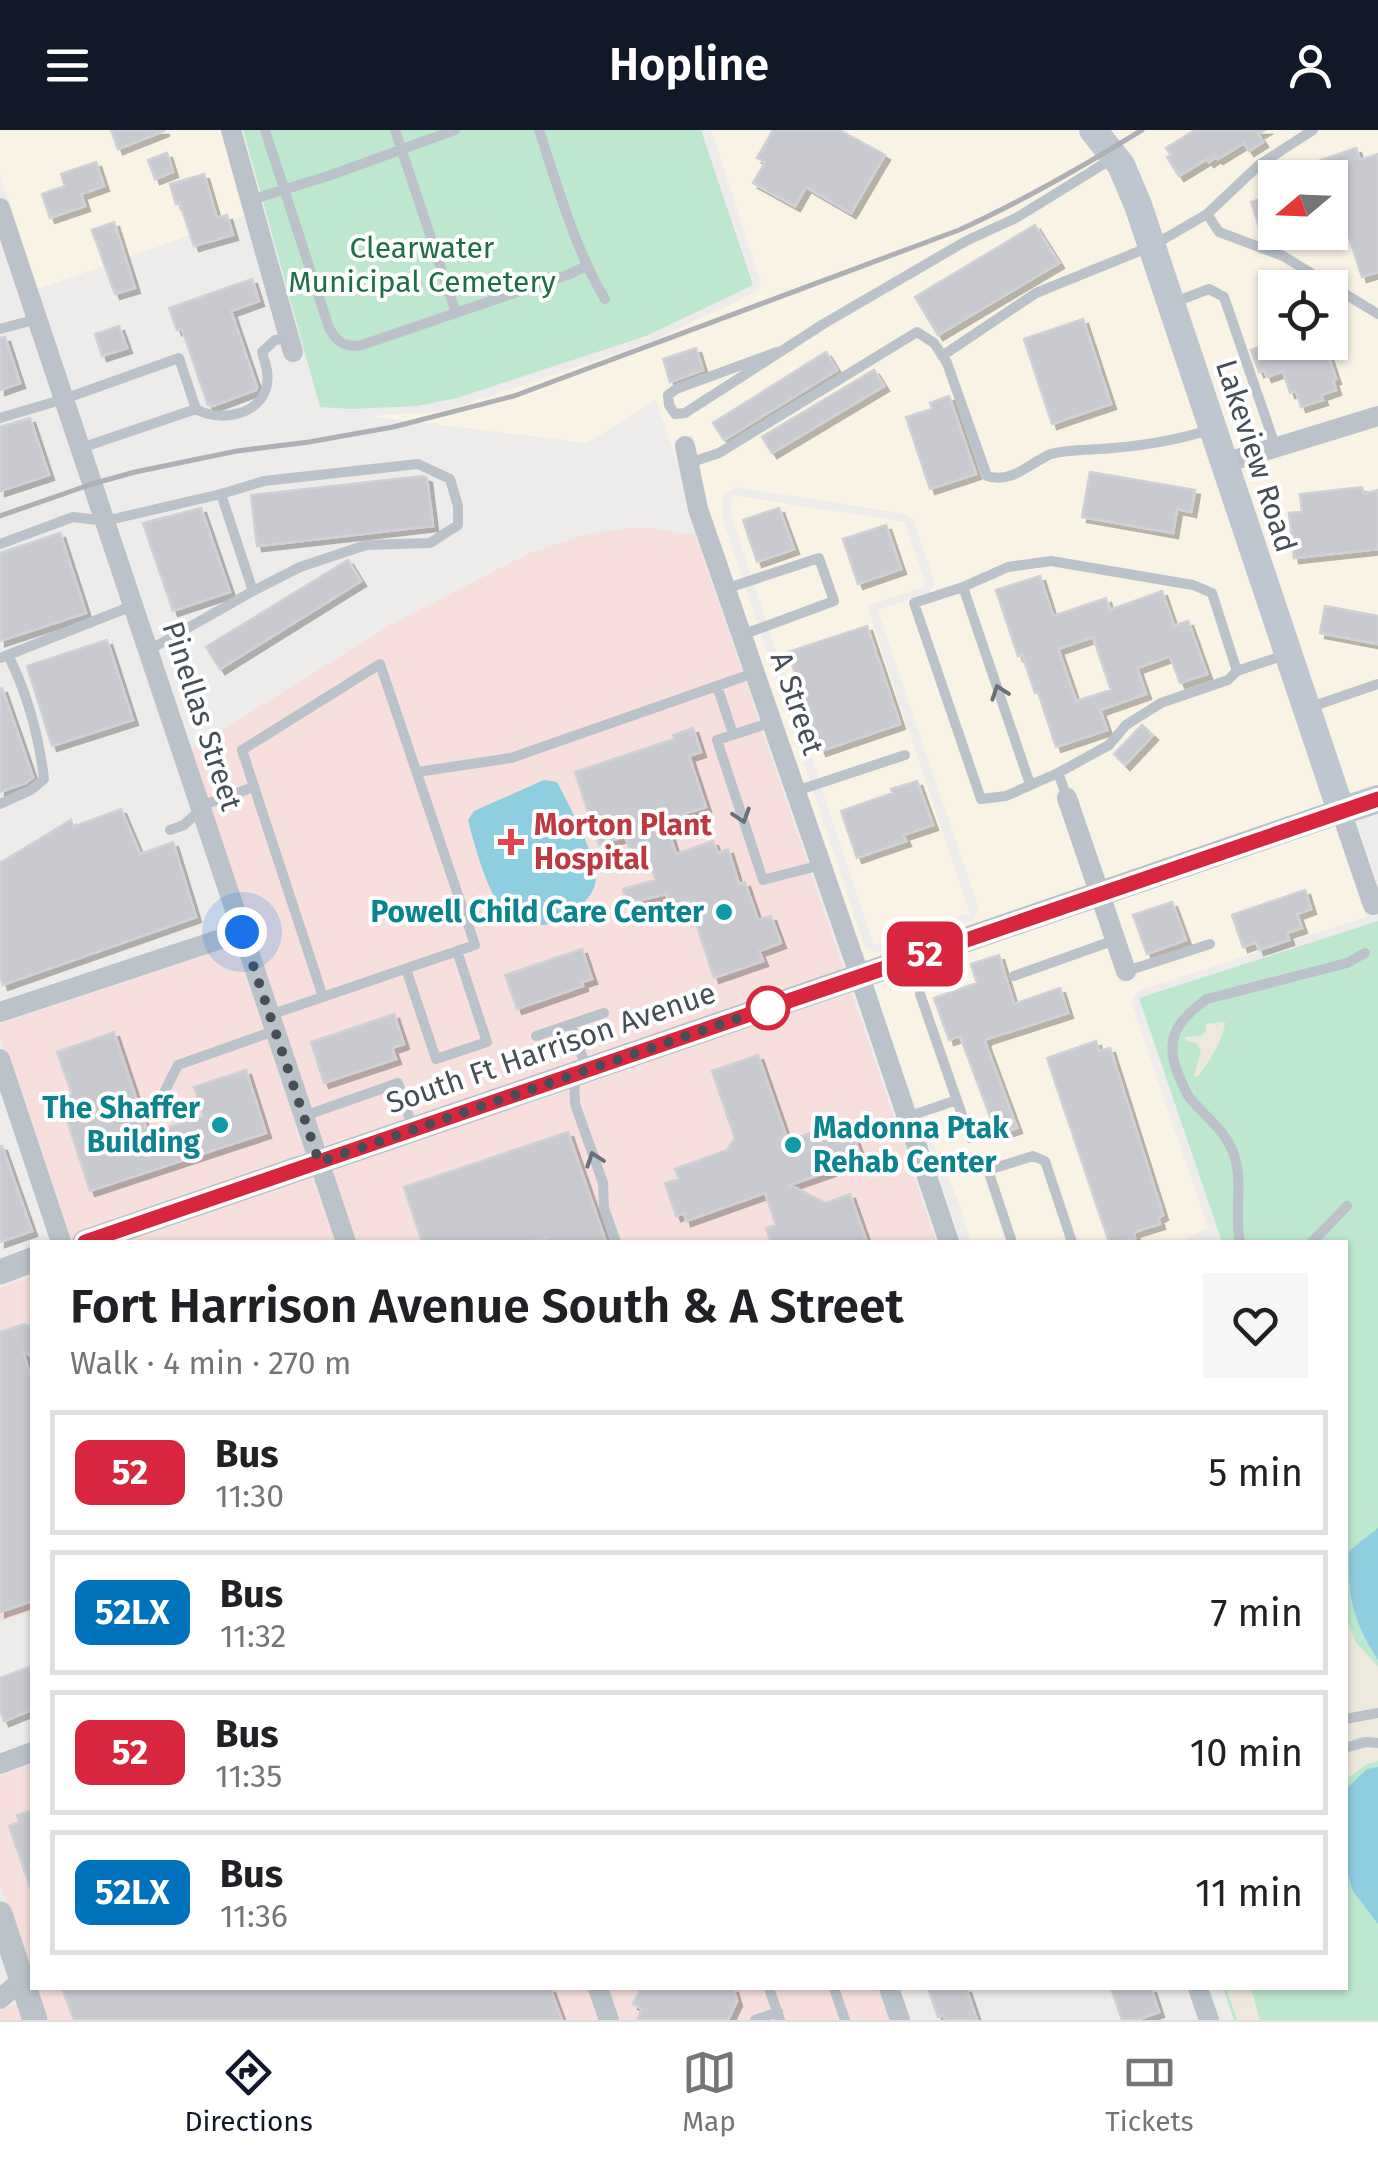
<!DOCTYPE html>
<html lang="en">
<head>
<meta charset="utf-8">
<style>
  :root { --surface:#fff; --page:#f6f6f6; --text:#202124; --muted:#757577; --line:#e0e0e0; --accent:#111827 }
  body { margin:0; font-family:"Fira Sans",sans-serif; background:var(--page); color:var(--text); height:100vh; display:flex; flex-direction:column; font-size:38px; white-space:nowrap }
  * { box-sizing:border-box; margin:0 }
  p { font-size:32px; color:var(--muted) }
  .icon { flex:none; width:55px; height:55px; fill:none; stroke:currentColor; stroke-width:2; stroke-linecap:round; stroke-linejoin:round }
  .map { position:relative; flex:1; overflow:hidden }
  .drawer { position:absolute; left:30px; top:1110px; width:1318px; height:750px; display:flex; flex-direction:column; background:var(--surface); border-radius:0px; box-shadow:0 2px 8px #0004 }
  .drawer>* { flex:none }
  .badge { padding:0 20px; border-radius:15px; font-size:35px; line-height:65px }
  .needle { width:65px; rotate:251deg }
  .buttons { position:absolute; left:1258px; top:30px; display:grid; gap:20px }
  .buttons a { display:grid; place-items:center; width:90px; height:90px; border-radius:0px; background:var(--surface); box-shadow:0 2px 8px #0004; font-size:50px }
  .you { position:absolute; width:50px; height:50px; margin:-25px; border:8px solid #fff; border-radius:50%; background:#1a73e8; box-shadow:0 0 0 15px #1a73e833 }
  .map>.badge { position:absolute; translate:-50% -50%; box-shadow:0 0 0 5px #fff }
  .round { display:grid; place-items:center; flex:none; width:105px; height:105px; border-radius:0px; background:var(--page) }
  .overview { display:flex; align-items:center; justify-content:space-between; height:170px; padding:0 40px }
  h1 { font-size:48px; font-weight:600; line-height:75px }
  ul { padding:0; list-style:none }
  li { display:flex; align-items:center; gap:30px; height:125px; margin:0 20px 15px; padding:0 20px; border:5px solid var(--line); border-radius:0px }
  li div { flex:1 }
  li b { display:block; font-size:38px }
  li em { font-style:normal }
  li .badge { min-width:110px; font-weight:700; text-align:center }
  header { display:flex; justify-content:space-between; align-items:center; height:130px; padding:0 40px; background:var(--accent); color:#fff; font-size:45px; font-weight:600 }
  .tab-bar { display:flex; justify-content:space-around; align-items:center; height:140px; border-top:2px solid var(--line); background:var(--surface); font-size:28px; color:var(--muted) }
  .tab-bar a { display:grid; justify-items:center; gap:5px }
  .tab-bar .selected { color:var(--accent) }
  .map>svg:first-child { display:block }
</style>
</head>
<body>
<header><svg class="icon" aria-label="menu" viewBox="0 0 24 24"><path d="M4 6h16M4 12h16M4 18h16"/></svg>Hopline<svg class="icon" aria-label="person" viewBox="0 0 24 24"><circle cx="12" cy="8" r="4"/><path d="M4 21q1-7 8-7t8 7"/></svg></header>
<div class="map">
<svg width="1378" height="1890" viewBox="0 0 1378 1890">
  <defs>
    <filter id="shadow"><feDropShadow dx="5" dy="5" stdDeviation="0" flood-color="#0004"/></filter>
  </defs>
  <rect width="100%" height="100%" fill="#eeebeb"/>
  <path fill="#f8f3e4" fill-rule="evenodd" d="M 0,0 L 221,0 L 244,86 L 38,159 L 0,45 Z
    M 711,0 L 1079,0 L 1092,13 L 1112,39 L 1328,676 L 1107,752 L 1073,656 L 1055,663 L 1087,759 L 867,835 L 708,377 L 693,305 L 673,310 L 679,338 L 656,270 L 587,313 L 368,286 L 437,282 L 460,276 L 648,213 L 757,162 L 761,152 ZM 735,357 L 906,384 L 913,389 L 935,453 L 929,463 L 878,480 L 979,780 L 973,790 L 876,823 L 865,818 L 722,386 L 723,365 Z
    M 1108,0 L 1378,0 L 1378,276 L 1232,321 ZM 1275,48 L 1330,48 L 1330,102 L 1275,102 ZM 1275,158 L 1330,158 L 1330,212 L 1275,212 Z
    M 1378,295 L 1378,659 L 1348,669 L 1238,339 Z
    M 732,365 L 904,392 L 926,456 L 867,476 L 970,783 L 874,815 L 731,385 Z
    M 1334,694 L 1366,787 L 1137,861 L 1131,872 L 1208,1098 L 1180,1112 L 971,1112 L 960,1075 L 905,949 L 873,852 L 1093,776 L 1119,853 L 1138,847 L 1113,770 Z"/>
  <path fill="#f6dfdc" d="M 640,397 L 696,405 L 936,1112 L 71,1112 L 0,905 L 0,893 L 252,806 L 192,619 L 392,494 L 528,424 L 587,404 Z
    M 32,1147 L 32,1481 L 0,1492 L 0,1158 Z
    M 32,1634 L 32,1846 L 0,1753 L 0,1646 Z
    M 36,1858 L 878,1858 L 889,1890 L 0,1890 L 0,1880 L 39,1866 Z"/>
  <path fill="#bde8cf" d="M 243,0 L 701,0 L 753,155 L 646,206 L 457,268 L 417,276 L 351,279 L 320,277 Z
    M 1378,791 L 1378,1890 L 1234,1890 L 1223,1858 L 1345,1858 L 1345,1112 L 1222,1112 L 1139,868 Z"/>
  <path fill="#eee9dd" d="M 1225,892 C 1224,908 1209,933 1197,947 L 1194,946 L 1201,921 L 1197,913 L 1187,911 L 1185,907 L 1201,906 L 1206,900 L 1206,894 Z
    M 1345,1485 L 1356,1513 L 1378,1536 L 1378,1608 L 1360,1607 L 1345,1613 Z
    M 1367,1614 L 1378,1616 L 1378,1631 L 1367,1634 L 1345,1650 L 1345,1620 Z
    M 1226,1858 L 1251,1858 L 1260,1890 L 1237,1890 Z"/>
  <path fill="#8fcde0" d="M 544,650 L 557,652 C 568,673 595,723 596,746 C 597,767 570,788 550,794 C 537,797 517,792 506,783 C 488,767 474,713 468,690 L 474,681 Z
    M 1378,1398 L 1378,1530 C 1352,1488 1348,1469 1349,1421 Z
    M 1378,1637 L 1378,1794 L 1353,1761 L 1345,1734 L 1345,1660 L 1367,1639 Z"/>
  <path fill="#c9cacf" stroke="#d0d1d6" stroke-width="2.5" fill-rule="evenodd" filter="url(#shadow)" d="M 111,0 L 164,0 L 164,1 L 118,19 Z
    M 773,0 L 839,0 L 885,25 L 851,83 L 806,57 L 795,76 L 753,53 L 765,32 L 757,28 Z
    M 1195,0 L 1265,0 L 1258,4 L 1263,12 L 1249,21 L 1244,13 L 1218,29 L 1216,27 L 1209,32 L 1207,29 L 1179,46 L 1167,27 L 1171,25 L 1166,18 Z
    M 1356,18 L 1360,30 L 1378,24 L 1378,142 L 1362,147 L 1347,101 L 1330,107 L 1330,48 L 1311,48 L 1307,35 Z
    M 167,23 L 173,42 L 155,49 L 148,30 Z
    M 96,32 L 104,56 L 81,64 L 85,76 L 50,88 L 42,64 L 65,56 L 61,44 Z
    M 204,44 L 217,88 L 227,85 L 233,105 L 194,116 L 180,73 L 176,74 L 170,54 Z
    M 1275,64 L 1275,97 L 1261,102 L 1251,72 Z
    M 114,92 L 135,158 L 115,164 L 92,100 Z
    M 1035,95 L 1059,133 L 938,205 L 915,167 Z
    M 252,149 L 259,171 L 231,181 L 257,257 L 256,260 L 213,276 L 208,275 L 182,199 L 177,200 L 169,178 Z
    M 1275,186 L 1275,212 L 1324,213 L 1336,249 L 1333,250 L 1336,260 L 1321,265 L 1323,270 L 1301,277 L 1296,261 L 1290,263 L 1283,241 L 1267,247 L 1264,240 L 1259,242 L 1251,220 L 1266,215 L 1259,192 Z
    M 1083,189 L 1111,274 L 1052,294 L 1024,209 Z
    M 119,196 L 127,218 L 102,226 L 95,204 Z
    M 5,207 L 20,253 L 0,260 L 0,208 Z
    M 696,218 L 703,240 L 670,252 L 663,229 Z
    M 826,222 L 837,240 L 724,310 L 713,293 Z
    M 874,240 L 884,256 L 772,323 L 762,307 Z
    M 949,266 L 976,344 L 930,359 L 906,287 L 932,279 L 930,273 Z
    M 30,288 L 49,345 L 0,361 L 0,297 Z
    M 1090,342 L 1195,360 L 1191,382 L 1177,379 L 1173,403 L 1082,387 Z
    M 423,346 L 427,348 L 433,396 L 257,416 L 251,365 Z
    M 1362,357 L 1364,364 L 1378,360 L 1378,419 L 1294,428 L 1289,383 L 1302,382 L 1300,364 Z
    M 201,378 L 230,462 L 173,481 L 143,393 Z
    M 779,378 L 794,419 L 757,432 L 743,390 Z
    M 886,395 L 901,439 L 858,454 L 843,409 Z
    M 60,403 L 86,483 L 0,511 L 0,423 Z
    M 348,430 L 361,451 L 220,539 L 206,517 Z
    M 1040,446 L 1053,486 L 1106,468 L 1110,480 L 1162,461 L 1174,496 L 1188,491 L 1207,544 L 1180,553 L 1170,526 L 1137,538 L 1146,564 L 1100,580 L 1107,600 L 1056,617 L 1038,562 L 1035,563 L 1022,524 L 1018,526 L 996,460 ZM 1093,507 L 1111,560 L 1076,571 L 1058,519 Z
    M 1325,476 L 1378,486 L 1378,514 L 1320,503 Z
    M 867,496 L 900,594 L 821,621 L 788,522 Z
    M 107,510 L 133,590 L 52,616 L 27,536 Z
    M 2,558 L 33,647 L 26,653 L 0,662 L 0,559 Z
    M 1142,595 L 1153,605 L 1125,635 L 1114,624 Z
    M 693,598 L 701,622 L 689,626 L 706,677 L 665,690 L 676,724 L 713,711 L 718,723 L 728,719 L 739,754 L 745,752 L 758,790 L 771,786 L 781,813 L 759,821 L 763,831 L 714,848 L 689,772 L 671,778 L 666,764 L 626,774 L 623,759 L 656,750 L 645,721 L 632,725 L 625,706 L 599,715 L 575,642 L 674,609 L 673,605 Z
    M 917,651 L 933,695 L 903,705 L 906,711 L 857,728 L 841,681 L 893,663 L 891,659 Z
    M 121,679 L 140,724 L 173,712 L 196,787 L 3,855 L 0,845 L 0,733 L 71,690 L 73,697 Z
    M 1305,760 L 1311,779 L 1297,784 L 1302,798 L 1287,803 L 1289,810 L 1259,820 L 1256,812 L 1243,817 L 1232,785 Z
    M 1172,772 L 1186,810 L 1147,824 L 1133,785 Z
    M 582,819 L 592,849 L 582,852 L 583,856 L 517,879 L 505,845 Z
    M 999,825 L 1014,874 L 1060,858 L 1068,883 L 987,909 L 985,912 L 1017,998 L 997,1005 L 960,906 L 949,910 L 934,868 L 977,853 L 971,834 Z
    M 394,884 L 404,914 L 392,918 L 396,929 L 324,953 L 311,912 Z
    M 114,902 L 148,1004 L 203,986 L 194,957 L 246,940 L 266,1003 L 90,1061 L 60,968 L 72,964 L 57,922 Z
    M 1096,911 L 1099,921 L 1110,918 L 1163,1085 L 1158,1088 L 1160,1094 L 1134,1102 L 1135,1108 L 1120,1112 L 1109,1112 L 1047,928 Z
    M 758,925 L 788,1011 L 848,990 L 862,1030 L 790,1055 L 826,1073 L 850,1064 L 867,1112 L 771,1112 L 766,1098 L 776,1095 L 765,1063 L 686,1091 L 684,1083 L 676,1086 L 665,1053 L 679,1049 L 675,1039 L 727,1020 L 735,1008 L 712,941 Z
    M 568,1002 L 606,1112 L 549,1112 L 547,1108 L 523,1112 L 422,1112 L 404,1057 Z
    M 0,1016 L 2,1016 L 32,1101 L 0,1112 Z
    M 24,1194 L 32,1197 L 32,1226 L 23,1222 L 32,1251 L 32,1471 L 0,1482 L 0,1202 Z
    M 32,1536 L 32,1580 L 4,1591 L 0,1580 L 0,1548 Z
    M 32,1680 L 32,1757 L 30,1757 L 9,1696 L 19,1692 L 17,1685 Z
    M 62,1858 L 550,1858 L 562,1890 L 74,1890 Z
    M 641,1858 L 733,1858 L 737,1871 L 728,1890 L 637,1890 L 642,1879 L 633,1874 Z
    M 928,1858 L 966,1858 L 977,1890 L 945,1890 L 944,1885 L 938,1887 Z
    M 1111,1858 L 1151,1858 L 1159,1882 L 1137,1890 L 1122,1890 Z"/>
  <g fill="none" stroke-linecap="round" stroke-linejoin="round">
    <path stroke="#bbc2c9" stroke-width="10" d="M 265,0 L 329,198 C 337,212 345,218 362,215 L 570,144 L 586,136
      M 395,0 L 456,183
      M 539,0 C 558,57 574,117 605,169
      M 251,70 L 331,45 L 455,0
      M 1207,84 L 1219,102 L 1283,126 L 1378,184
      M 1172,173 L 1209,159 L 1224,167 L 1276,318
      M 0,199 L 37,189
      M 777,222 L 676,259 L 668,265 L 669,275 L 675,284 L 685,283 L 825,193 L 966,111 L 1016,88 L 1115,27
      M 942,226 L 1036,163 L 1152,116 L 1207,84 L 1259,35 L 1313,0
      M 196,279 C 220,293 262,285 267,254 C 269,242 265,233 262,222 L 275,210 L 289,208
      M 0,288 L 64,269 L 179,228 L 196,279 L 81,318
      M 689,333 L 719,323 L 917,202 L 934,213 L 947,233 L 987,346 C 1013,354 1029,333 1051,324 C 1067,319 1096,320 1113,318 C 1148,315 1179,310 1212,299
      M 221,364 L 264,351 L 418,334 L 450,349 L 458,376 L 458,395 L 430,413 L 366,415 L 300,437 L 253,461
      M 0,414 L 73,387 L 105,391 L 221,364 L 253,461 L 149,520
      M 963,457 L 1008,437 L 1051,431 L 1193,455 L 1212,463 L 1237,541
      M 725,459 L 819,428 L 834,471 L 742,505
      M 8,525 L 132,476
      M 0,528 L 8,525 C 27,563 39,607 44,649 L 31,660 L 0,674
      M 717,556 L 733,604
      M 1308,578 L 1378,554
      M 772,592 L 717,610 L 763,750 L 821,735
      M 417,642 L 511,628 L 754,543
      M 1030,654 L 963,457 L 914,473 L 981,669 L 1006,666 L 1058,643
      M 796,661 L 905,625
      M 1067,667 L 1058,643 L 1109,615 L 1126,595 L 1161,573 L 1228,550 L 1237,541 L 1288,524
      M 200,676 L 254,657
      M 170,700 L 184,695 L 200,680
      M 406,839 L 436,929 L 487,912 L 457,821
      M 1127,841 L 1210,814
      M 1014,846 L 1115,810
      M 920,864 L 970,1008
      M 270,885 L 475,815 L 380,534 L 242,620 L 323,867
      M 571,894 L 587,940
      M 536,906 L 604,883
      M 574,945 L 575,974 L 603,1053 L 604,1078 L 616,1112
      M 160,970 L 178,935 L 274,901
      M 304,986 L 398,953 L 413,999
      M 907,987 L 957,970
      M 1012,1112 L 988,1040 L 1033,1026 L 1045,1031 L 1072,1112
      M 1240,1112 C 1234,1085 1243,1056 1235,1028 C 1228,1002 1205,987 1189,967 C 1185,961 1182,953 1179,946 C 1163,910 1177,890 1207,869 L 1347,833 L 1365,823
      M 1312,1112 L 1347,1076
      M 1345,1589 L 1378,1583
      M 1345,1618 L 1366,1612 L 1378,1613
      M 769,1858 L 780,1890
      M 834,1858 L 845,1890
      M 755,1890 L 778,1882"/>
    <path stroke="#bbc2c9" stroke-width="20" d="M 231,0 L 293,222
      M 0,78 L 346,1112
      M 685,316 L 698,379 L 860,847 L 949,1112
      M 1225,333 L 1378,286
      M 1067,668 L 1126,841
      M 1341,681 L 1373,775
      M 0,882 L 242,802
      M 0,929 L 61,1112
      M 0,1634 L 32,1622
      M 598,1858 L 609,1890
      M 889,1858 L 900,1890
      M 1198,1858 L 1209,1890
      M 0,1869 L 22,1850"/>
    <path stroke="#bbc2c9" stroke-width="25" d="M 85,1112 L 1341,681
      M 0,1142 L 32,1130
      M 0,1784 L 35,1890"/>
    <path stroke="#bec6d0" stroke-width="28" d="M 1093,0 L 1121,35 L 1138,75 L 1341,681 L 1378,669"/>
    <path stroke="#aeb0b5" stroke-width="5" d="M 0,386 L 92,354 L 135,342 L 237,321 L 309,312 L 393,297 L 514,266 L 959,100 C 1023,71 1082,37 1142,0"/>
  </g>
  <defs><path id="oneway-chevron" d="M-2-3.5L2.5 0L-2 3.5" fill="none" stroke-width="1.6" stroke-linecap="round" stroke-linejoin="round" transform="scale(2.5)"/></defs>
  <g stroke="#697178">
    <use href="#oneway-chevron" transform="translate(999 562) rotate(-109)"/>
    <use href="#oneway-chevron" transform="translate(742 686) rotate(72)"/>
    <use href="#oneway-chevron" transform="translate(594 1029) rotate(-109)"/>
  </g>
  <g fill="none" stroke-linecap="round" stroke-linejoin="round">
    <g stroke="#fff" stroke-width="22">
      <path id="line" d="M 85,1112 L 1378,669"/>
    </g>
    <use href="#line" stroke="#d7263d" stroke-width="15"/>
    <path stroke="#464e56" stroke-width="10" stroke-dasharray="0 18" d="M 242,802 L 319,1032 L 768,878"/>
  </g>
  <path fill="#e0444e" stroke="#fff" stroke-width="4" d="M506 697h10v10h10v10h-10v10h-10v-10h-10v-10h10z"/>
  <g fill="#0f9aa8" stroke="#fff" stroke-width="4">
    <circle cx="724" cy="782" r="10"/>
    <circle cx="220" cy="995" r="10"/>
    <circle cx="793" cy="1015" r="10"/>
  </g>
  <circle fill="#fff" stroke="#d7263d" stroke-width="5" cx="768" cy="878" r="20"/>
  <g text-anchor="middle" stroke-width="8" stroke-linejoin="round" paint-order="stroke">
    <g font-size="30" fill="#206d49" stroke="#fff">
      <text x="422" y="128">Clearwater<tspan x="422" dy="34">Municipal Cemetery</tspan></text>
    </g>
    <g font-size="30" fill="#464e56" stroke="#fff">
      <text transform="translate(1256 326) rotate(72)" y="10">Lakeview Road</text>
      <text transform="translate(797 573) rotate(71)" y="10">A Street</text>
      <text transform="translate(202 586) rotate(72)" y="10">Pinellas Street</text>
      <text transform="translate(551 918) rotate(-19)" y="10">South Ft Harrison Avenue</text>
    </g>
    <g font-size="30" font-weight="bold" fill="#be3a42" stroke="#fff" text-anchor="start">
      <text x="534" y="705">Morton Plant<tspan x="534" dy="34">Hospital</tspan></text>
    </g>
    <g font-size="30" font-weight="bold" fill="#0d838f" stroke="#fff" text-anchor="end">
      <text x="704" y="792">Powell Child Care Center</text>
      <text x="200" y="988">The Shaffer<tspan x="200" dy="34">Building</tspan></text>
      <text x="813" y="1008" text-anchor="start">Madonna Ptak<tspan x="813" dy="34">Rehab Center</tspan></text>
    </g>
  </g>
</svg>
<div class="buttons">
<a><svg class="needle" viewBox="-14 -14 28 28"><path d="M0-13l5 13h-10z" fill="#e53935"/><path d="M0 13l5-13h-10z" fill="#757577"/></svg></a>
<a><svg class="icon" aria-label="locate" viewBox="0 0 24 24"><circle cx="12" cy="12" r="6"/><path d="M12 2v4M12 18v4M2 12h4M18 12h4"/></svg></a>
</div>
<div class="you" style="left:242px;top:802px"></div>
<b class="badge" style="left:925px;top:824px;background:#d7263d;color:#fff">52</b>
<section class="drawer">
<div class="overview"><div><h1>Fort Harrison Avenue South &amp; A Street</h1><p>Walk · 4 min · 270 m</p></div><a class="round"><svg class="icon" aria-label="heart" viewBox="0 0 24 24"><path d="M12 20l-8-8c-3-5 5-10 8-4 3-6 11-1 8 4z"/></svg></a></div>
<ul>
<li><span class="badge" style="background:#d7263d;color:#fff">52</span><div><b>Bus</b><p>11:30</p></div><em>5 min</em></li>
<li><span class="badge" style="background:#0072bc;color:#fff">52LX</span><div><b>Bus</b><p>11:32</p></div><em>7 min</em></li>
<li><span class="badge" style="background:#d7263d;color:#fff">52</span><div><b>Bus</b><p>11:35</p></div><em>10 min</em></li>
<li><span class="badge" style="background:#0072bc;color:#fff">52LX</span><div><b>Bus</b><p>11:36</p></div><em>11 min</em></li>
</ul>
</section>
</div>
<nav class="tab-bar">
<a class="selected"><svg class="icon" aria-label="directions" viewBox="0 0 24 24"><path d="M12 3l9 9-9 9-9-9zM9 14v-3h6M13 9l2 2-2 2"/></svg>Directions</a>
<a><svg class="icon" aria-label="map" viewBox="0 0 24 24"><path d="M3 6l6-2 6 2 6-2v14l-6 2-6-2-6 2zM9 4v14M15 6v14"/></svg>Map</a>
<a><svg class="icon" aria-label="tickets" viewBox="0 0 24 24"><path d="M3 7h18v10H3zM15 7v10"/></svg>Tickets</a>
</nav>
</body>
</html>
